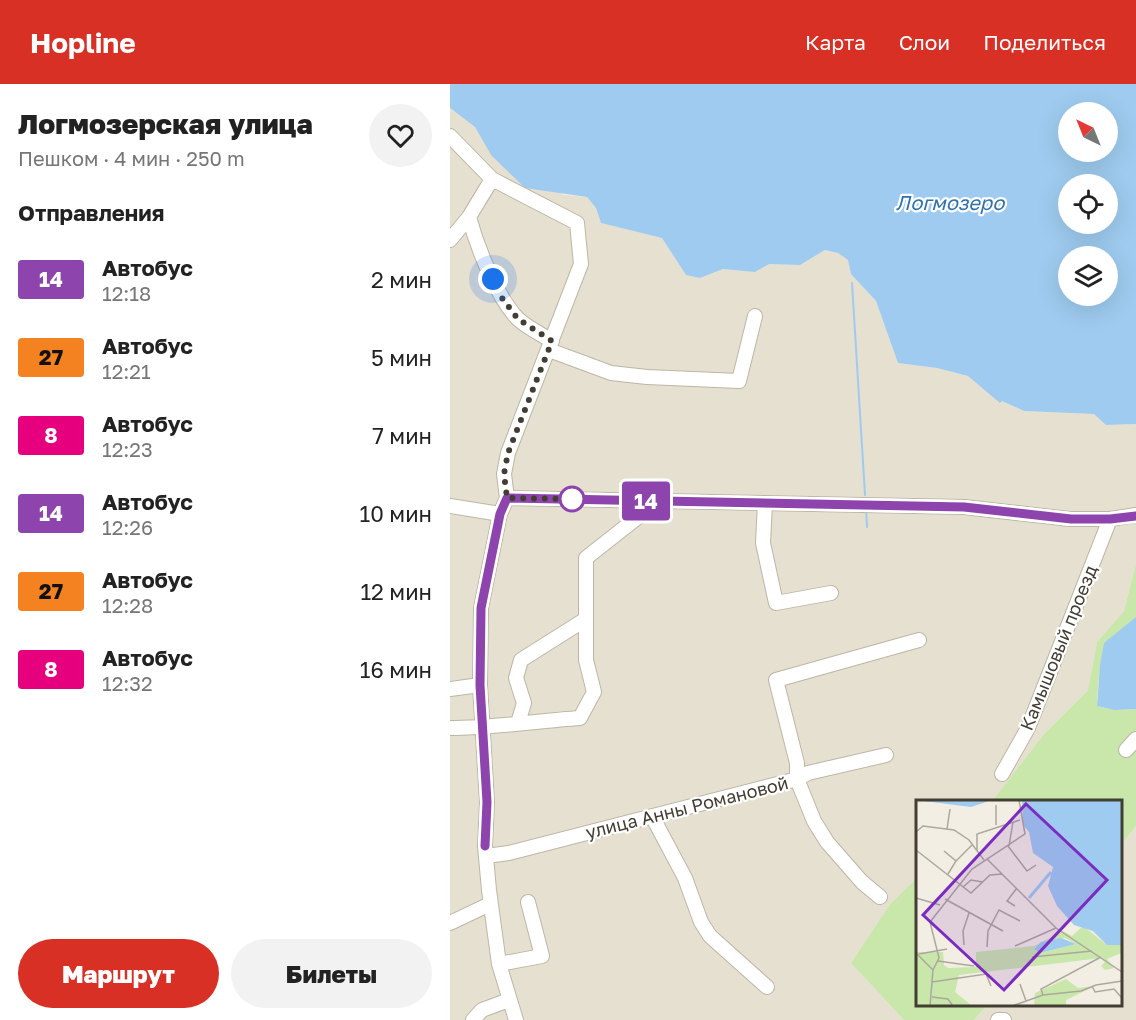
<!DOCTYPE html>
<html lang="ru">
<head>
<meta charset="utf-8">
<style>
  :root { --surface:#fff; --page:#f2f2f2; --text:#222; --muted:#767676; --accent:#d93025 }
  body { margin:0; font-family:"Golos Text",sans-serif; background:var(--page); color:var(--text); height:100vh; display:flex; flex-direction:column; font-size:22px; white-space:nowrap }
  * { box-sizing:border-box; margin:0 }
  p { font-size:20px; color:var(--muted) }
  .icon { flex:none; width:33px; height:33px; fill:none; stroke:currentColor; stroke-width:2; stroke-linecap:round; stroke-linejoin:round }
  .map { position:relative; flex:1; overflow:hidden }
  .drawer { display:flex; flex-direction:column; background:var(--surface); width:450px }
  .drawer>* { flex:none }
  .badge { padding:0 12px; border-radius:4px; font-size:21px; line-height:39px }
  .needle { width:39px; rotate:317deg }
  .tools { position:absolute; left:608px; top:18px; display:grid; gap:12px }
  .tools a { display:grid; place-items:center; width:60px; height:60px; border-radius:50%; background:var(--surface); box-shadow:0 6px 24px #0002; font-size:30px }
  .you { position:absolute; width:30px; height:30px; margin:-15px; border:4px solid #fff; border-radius:50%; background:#1a73e8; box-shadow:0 0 0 9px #1a73e833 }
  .map>.badge { position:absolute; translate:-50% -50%; box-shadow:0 0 0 3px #fff }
  h2 { padding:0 18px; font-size:22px; line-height:54px }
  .round { display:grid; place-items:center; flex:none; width:63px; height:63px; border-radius:32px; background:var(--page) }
  .head { display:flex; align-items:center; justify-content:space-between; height:102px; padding:0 18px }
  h1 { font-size:28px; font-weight:800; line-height:45px }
  .cta { display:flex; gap:12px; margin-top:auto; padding:12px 18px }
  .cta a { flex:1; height:69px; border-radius:36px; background:var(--accent); color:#fff; font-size:24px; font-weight:800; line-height:69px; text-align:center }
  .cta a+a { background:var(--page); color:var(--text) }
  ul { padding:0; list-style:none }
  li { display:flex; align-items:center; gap:18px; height:78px; padding:0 18px }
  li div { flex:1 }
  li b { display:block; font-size:22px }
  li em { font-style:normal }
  li .badge { min-width:66px; font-weight:700; text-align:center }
  header { display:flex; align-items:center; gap:36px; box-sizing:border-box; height:84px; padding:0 30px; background:var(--accent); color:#fff }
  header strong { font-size:28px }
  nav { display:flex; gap:33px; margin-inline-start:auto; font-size:21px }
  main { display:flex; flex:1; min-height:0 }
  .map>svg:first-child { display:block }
</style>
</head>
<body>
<header>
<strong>Hopline</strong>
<nav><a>Карта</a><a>Слои</a><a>Поделиться</a></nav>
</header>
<main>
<section class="drawer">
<div class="head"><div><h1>Логмозерская улица</h1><p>Пешком · 4 мин · 250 m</p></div><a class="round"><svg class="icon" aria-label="heart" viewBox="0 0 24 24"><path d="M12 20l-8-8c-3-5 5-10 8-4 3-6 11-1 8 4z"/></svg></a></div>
<h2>Отправления</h2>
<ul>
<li><span class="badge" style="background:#8e44ad;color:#fff">14</span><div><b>Автобус</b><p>12:18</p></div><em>2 мин</em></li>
<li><span class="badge" style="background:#f58220;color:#111">27</span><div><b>Автобус</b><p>12:21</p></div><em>5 мин</em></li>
<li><span class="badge" style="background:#e6007e;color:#fff">8</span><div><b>Автобус</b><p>12:23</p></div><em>7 мин</em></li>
<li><span class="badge" style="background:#8e44ad;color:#fff">14</span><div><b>Автобус</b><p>12:26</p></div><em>10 мин</em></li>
<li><span class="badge" style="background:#f58220;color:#111">27</span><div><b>Автобус</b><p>12:28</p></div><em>12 мин</em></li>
<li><span class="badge" style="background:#e6007e;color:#fff">8</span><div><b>Автобус</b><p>12:32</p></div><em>16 мин</em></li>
</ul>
<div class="cta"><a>Маршрут</a><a>Билеты</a></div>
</section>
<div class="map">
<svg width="686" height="936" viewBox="0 0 686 936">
  <rect width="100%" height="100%" fill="#f2eee3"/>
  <path fill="#e6e0d1" d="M 0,24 L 25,43 L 41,71 L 114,111 L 137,113 L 146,124 L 151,139 L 212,154 L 236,191 L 250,194 L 273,185 L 305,188 L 318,180 L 350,181 L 375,166 L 388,169 L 398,176 L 401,190 L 426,217 L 448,279 L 487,284 L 518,292 L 550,318 L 552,317 L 574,327 L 644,330 L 657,341 L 686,340 L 686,480 L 674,527 L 647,558 L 638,606 L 594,650 L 542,717 L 467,717 L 467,794 L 440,820 L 401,879 L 454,936 L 0,936 Z
    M 686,742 L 686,936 L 524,936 L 538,920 L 670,920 L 670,762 Z"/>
  <path fill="#c9e6ab" d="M 686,480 L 686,533 C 673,545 659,563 652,579 C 649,584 647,615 647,622 L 664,626 L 686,625 L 686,742 L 670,762 L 670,717 L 542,717 L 594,650 L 638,606 L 647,558 L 674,527 Z
    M 467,794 L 467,920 L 538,920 L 524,936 L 454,936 L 401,879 L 440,820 Z"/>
  <path fill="#9ecbef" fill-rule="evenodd" d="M 0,0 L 686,0 L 686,340 L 656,341 L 644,330 L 574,327 L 552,317 L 550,319 L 518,292 L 487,284 L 448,279 L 426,217 L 401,190 L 398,176 L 388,169 L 375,166 L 350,181 L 319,180 L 305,188 L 273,185 L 250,194 L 236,191 L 212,154 L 151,139 L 146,124 L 137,113 L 75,104 L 41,71 L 25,43 L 0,24 ZM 618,28 L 657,28 L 657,68 L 618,68 ZM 618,100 L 657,100 L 657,140 L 618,140 ZM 618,172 L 657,172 L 657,212 L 618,212 Z
    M 686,533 L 686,625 L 664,626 L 647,622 L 650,581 L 654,559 Z"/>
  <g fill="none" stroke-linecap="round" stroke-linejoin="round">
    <path stroke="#9ecbef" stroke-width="2" d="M 402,199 L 415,411
      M 416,425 L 417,443"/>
    <g stroke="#bdb6a6" stroke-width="16">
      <path id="minor" d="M 0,52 L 42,95 L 127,139 L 131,180 L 58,369 L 54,390 L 57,414 L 50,430 L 31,524 L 30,601 L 37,718 L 35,762 L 39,806 L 49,880 L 66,936
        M 19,133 C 27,163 46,211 67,234 C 76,243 91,250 102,257
        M 0,156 L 19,133 L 42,95
        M 99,266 L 161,289 L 197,293 L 289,297 L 305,232
        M 57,414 L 514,423 L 620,435 L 660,435 L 686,431
        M 315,419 L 313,459 L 326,519 L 381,509
        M 0,422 L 50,430
        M 0,605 L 30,601
        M 68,639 L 74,619 L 66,594 L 71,576 L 136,535
        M 0,644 C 43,644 87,637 130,634 L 144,608 L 136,576 L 136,474 L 188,433 L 191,417
        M 676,666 L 686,655
        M 552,690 L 578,644 L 660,435
        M 202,732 L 235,794 L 251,838 L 260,852 L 317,903
        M 36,772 L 59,769 L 347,695 L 358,689 L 436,671
        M 430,813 L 412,798 L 377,758 L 364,737 L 347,695 L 347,679 L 326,596 L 469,556
        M 0,839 L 40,820
        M 49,880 L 92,872 L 78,818
        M 23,936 L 32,926 L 59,916
        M 548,936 L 554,936"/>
    </g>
    <use href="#minor" stroke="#fff" stroke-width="14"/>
  </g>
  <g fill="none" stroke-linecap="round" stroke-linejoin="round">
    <g stroke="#fff" stroke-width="14">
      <path id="line" d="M 35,762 L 37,718 L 30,601 L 31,524 L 50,430 L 57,414 L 514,423 L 621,435 L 660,435 L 686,432"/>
    </g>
    <use href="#line" stroke="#8e44ad" stroke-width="9"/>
    <path stroke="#433e33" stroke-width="6" stroke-dasharray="0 10.8" d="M 43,195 L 52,214 L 68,235 L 102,257 L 58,369 L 54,390 L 57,414 L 122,415"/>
  </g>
  <circle fill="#fff" stroke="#8e44ad" stroke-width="3" cx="122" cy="415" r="12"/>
  <g text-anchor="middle" stroke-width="4.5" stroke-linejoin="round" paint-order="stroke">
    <g font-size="18" fill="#433e33" stroke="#fff">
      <text transform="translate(609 564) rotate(-68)" y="6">Камышовый проезд</text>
      <text transform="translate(237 724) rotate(-14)" y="6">улица Анны Романовой</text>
    </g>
    <g font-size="20" font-style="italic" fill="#2e72ae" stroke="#fff">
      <text x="500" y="126">Логмозеро</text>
    </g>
  </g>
  <g transform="translate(466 716)">
    <rect width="206" height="206" fill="#f2eee3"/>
    <path d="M 167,126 L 191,145 L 205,145 L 205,153 L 191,159 L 198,168 L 189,170 L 185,166 L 189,162 L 185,158 L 43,175 L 39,192 L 55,205 L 0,205 L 0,152 L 27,152 L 28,165 L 32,168 L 60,167 L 60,152 L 118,146 L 147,131 L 156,136 ZM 149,138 L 160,144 L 124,153 L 118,149 L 125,142 ZM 150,179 L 162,188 L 179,186 L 150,200 L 150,205 L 118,206 L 119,193 Z" fill="#c9e6ab" fill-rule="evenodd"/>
    <path d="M 0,0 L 76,0 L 55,7 ZM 106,0 L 205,0 L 205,145 L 191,145 L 177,131 L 158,125 L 141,106 L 132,86 L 137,67 L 117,53 L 113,32 L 107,25 ZM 145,138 L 160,144 L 124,153 L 118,149 L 125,142 Z" fill="#9ecbef"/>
    <path fill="none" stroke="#9ecbef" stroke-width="3" d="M 113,98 L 135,72"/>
    <path fill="none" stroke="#aca89d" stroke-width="1.5" d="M 80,5 L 80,25M 31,29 L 34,9M 0,32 L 7,26 L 38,30 L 53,40 L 68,60M 92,46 L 111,71 L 120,65M 93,46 L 97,22M 0,50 L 55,93 L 74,75 L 86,74M 28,51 L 40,61 L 32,74M 61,51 L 61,34 L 104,20M 71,59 L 140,128 L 206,172M 40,61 L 56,45M 47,87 L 55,80 L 67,82M 0,98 L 24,105M 29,99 L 87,131M 99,106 L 91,101 L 101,88M 48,145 L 47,131 L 53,113M 99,146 L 140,128M 71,147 L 72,131 L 83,110 L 104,121M 0,153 L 17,170M 3,154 L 31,149M 116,157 L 176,151M 22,161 L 58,166M 16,182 L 70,174 L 75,186M 104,184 L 110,201M 176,186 L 179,192 L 198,189 L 206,198M 127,195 L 125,189 L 185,157M 16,197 L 32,199 L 37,206M 14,206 L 17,170 L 23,158 L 14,122 L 56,69 L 109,34 L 103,0M 96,206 L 127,195 L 165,191 L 180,185 L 206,181"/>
    <path fill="#7b2cbf" fill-opacity="0.15" stroke="#7b2cbf" stroke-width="3" d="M 110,4 L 191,80 L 88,190 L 7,115 Z"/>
    <rect width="206" height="206" fill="none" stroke="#433e33" stroke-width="3"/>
  </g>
</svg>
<div class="tools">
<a><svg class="needle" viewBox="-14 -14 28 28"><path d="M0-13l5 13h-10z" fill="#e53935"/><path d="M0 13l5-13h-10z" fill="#767676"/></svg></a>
<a><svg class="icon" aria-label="locate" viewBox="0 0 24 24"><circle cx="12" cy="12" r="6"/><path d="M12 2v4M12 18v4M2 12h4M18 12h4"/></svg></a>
<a><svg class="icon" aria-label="layers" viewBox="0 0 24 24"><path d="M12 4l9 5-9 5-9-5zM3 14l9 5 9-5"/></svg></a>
</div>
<div class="you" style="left:43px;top:195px"></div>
<b class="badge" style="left:196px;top:417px;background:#8e44ad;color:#fff">14</b>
</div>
</main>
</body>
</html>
